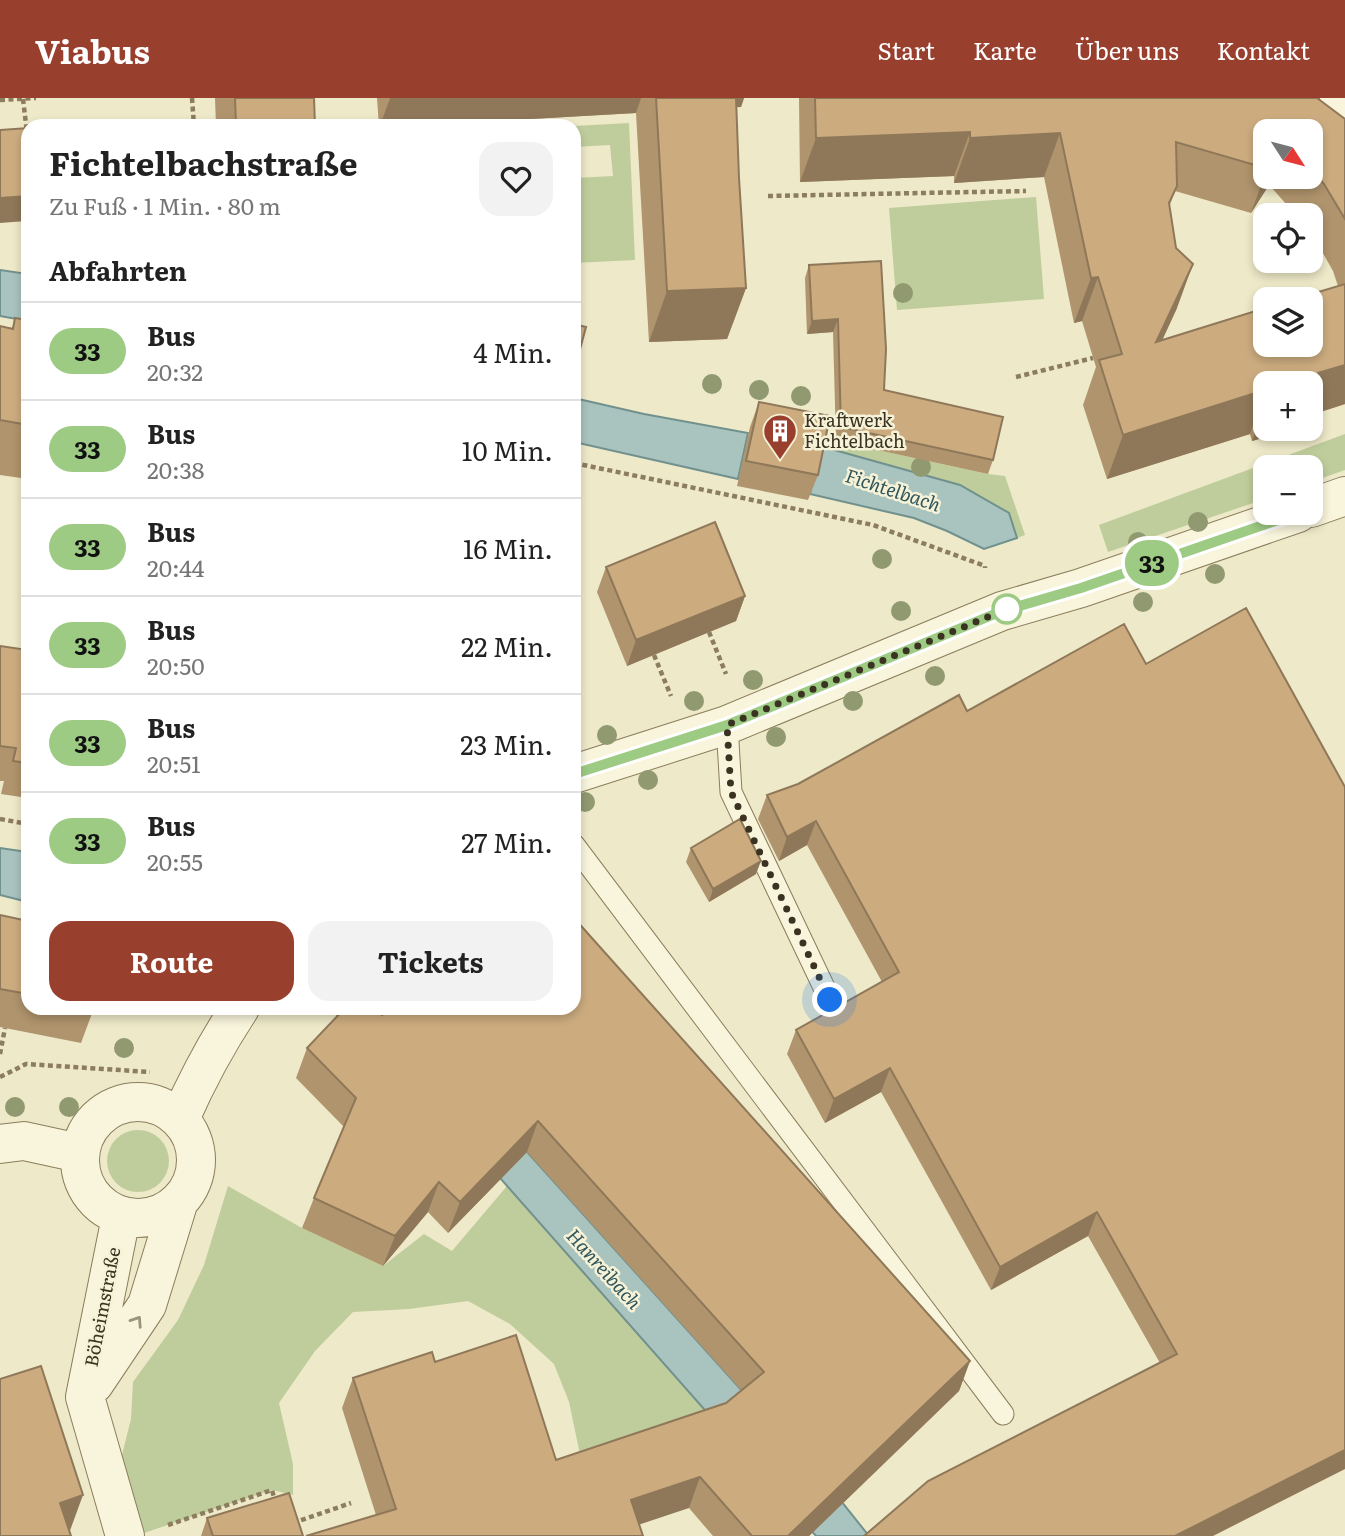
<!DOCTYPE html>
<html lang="de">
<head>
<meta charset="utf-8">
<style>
  :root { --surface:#fff; --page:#f2f2f2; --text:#222; --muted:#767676; --line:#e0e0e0; --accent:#993f2e }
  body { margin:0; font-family:Literata,serif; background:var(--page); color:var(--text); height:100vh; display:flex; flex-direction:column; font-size:26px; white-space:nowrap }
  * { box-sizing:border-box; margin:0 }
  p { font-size:23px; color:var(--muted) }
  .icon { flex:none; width:38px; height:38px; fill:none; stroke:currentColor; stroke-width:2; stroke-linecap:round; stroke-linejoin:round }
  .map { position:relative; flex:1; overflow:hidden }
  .details { position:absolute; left:21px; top:21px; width:560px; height:896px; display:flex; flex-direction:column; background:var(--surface); border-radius:21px; box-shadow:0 4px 10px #0003 }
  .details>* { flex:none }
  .badge { padding:0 14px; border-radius:23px; font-size:24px; line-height:46px }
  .needle { width:46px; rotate:126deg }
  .controls { position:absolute; left:1253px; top:21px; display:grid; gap:14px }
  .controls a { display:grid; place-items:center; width:70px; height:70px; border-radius:14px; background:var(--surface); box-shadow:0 4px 10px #0003; font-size:35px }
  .you { position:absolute; width:35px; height:35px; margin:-18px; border:5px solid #fff; border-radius:50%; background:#1a73e8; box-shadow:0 0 0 10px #1a73e833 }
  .map>.badge { position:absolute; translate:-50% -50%; box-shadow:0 0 0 4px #fff }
  h2 { padding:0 28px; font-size:26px; line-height:63px }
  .round { display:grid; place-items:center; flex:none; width:74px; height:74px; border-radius:21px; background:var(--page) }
  .overview { display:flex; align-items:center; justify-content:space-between; height:119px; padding:0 28px }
  h1 { font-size:33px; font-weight:700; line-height:52px }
  .action { display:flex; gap:14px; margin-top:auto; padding:14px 28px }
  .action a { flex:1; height:80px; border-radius:21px; background:var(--accent); color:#fff; font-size:28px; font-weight:700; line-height:80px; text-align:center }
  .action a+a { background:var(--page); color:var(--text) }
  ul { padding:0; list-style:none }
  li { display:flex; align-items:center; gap:21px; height:98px; padding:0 28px; border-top:2px solid var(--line) }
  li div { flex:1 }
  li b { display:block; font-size:26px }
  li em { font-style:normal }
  li .badge { min-width:77px; font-weight:700; text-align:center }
  header { display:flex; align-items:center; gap:42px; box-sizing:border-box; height:98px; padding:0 35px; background:var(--accent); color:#fff }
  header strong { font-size:33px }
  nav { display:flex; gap:38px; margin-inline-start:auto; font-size:24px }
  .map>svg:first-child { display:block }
</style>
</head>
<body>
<header>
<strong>Viabus</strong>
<nav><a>Start</a><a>Karte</a><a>Über uns</a><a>Kontakt</a></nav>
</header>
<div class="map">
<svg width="1345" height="1438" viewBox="0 0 1345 1438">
  <rect width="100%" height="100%" fill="#eee9c8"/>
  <path fill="#bfcd9c" d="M 629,25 L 635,162 L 574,165 L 574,80 L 613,78 L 610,47 L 574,49 L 574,28 Z
    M 1036,99 L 1044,201 L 897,212 L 889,110 Z
    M 1345,336 L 1345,372 L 1311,384 L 1311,369 L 1265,369 L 1265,401 L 1108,454 L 1099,427 Z
    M 836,343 L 988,376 L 1005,378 L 1025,437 L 1017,440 L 1009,415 L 820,348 Z
    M107 1063a31 31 0 1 1 62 0a31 31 0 1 1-62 0Z
    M 228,1088 L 302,1130 L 383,1168 L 424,1136 L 452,1153 L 507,1088 L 711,1318 L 581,1361 L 569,1304 L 554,1266 L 510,1226 L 468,1203 L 409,1211 L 353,1214 L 315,1253 L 279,1305 L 293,1366 L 293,1397 L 272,1392 L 135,1438 L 121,1361 L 131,1321 L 133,1284 L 178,1222 L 204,1167 Z"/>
  <path fill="#a9c3bf" stroke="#70918e" stroke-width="2" d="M 0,172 L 28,176 L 28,223 L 0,218 Z
    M 574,300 L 644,316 L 748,335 L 738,381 L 574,344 Z
    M 820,348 L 960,387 L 1009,415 L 1017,440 L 984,451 L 947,433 L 914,420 L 810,396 Z
    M 0,750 L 28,754 L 28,804 L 0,797 Z
    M 327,910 L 395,910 L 404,917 L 841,1403 L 869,1438 L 816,1438 L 501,1081 L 349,925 Z"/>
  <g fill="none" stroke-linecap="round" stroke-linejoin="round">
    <g stroke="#8b7d5d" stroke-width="23">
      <path id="service" d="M 727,627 L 731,694 L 830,902
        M 574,747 L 1003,1316"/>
    </g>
    <g stroke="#8b7d5d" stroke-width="40">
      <path id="minor" d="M 1339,0 L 1345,4
        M 1311,410 L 1345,398
        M 574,676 L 727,627 L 1002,513 L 1081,490 L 1298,415
        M80 1062a58 58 0 1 1 116 0a58 58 0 1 1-116 0Z
        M 180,1021 C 197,982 217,945 240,910
        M 0,1046 L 24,1043 L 79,1055
        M 121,1119 L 85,1299 L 125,1438
        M 94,1286 L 147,1207 L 178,1106"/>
    </g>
    <path stroke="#8b7d5d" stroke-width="4.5" stroke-dasharray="5 3.5" stroke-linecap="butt" d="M 192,0 L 194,28
      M 23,1 L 28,43
      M 0,2 L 36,0
      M 768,98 L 1026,93
      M 1016,279 L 1093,260
      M 574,365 L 873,427 L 985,468 L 985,470
      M 709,534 L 726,576
      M 654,557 L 671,598
      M 0,721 L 28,726
      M 0,956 L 5,930
      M 0,979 L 26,966 L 150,974
      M 293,1425 L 351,1405
      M 168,1427 L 272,1392 L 275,1403"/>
    <use href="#service" stroke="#f9f5dc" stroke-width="21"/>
    <use href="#minor" stroke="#f9f5dc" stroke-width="38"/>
  </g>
  <g fill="#90996f">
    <circle cx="903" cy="195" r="10"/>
    <circle cx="712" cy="286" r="10"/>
    <circle cx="759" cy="292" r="10"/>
    <circle cx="801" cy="298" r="10"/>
    <circle cx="921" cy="369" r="10"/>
    <circle cx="1198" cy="424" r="10"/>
    <circle cx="1138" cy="444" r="10"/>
    <circle cx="882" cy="461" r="10"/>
    <circle cx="1215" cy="476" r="10"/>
    <circle cx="1143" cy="504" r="10"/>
    <circle cx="901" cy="513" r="10"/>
    <circle cx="935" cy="578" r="10"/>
    <circle cx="753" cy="582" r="10"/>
    <circle cx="694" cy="603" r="10"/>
    <circle cx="853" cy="603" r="10"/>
    <circle cx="607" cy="637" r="10"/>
    <circle cx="776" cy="639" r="10"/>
    <circle cx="648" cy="682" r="10"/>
    <circle cx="585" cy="704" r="10"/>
    <circle cx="124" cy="950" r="10"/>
    <circle cx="15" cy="1009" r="10"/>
    <circle cx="69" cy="1009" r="10"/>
  </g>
  <path fill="#af946d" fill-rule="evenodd" d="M 215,0 L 314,0 L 315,28 L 216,28 Z
    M 377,0 L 744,0 L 741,9 L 736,9 L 739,80 L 746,190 L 727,241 L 649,244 L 636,15 L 410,28 L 379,28 Z
    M 799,0 L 1317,0 L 1345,21 L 1345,306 L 1311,317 L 1311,285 L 1265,285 L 1265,331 L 1293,331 L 1252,343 L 1250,336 L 1107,381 L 1083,307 L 1096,269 L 1082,223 L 1074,225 L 1044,79 L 954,85 L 954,78 L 800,84 ZM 1265,33 L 1311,33 L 1311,79 L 1265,79 ZM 1269,87 L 1296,117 L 1311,117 L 1311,134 L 1333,173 L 1338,188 L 1162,243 L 1177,210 L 1169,109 L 1175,93 L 1251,115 Z
    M 809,167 L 884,292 L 993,362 L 988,376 L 836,343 L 833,234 L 807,236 L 805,180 Z
    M 15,220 L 28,222 L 28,381 L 0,377 L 0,228 L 12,230 Z
    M 759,304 L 818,377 L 808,402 L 737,388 L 750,329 Z
    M 606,469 L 745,498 L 736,523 L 627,568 L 597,494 Z
    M 0,548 L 28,552 L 28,700 L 1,696 L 4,683 L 0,683 Z
    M 798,686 L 1345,1371 L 1160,1265 L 1088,1138 L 991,1192 L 881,994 L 825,1025 L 787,956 L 796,932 L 882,884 L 807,747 L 779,763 L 758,721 L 767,697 Z
    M 691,750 L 756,776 L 709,804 L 686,764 Z
    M 0,817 L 28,823 L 28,910 L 94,910 L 81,945 L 0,929 Z
    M 382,917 L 970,1263 L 959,1293 L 809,1438 L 713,1438 L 689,1410 L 376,1417 L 342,1310 L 353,1280 L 435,1264 L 556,1362 L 726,1305 L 742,1293 L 527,1054 L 448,1135 L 428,1114 L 383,1168 L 302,1130 L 314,1100 L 344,1029 L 296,980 L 307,950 Z
    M 207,1420 L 303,1438 L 201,1438 Z"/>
  <path fill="#8f7859" d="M 390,0 L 641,0 L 636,15 L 410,28 L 380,28 Z
    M 719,0 L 744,0 L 741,9 L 716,10 Z
    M 970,34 L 954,78 L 800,84 L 816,40 Z
    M 1060,35 L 1044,79 L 954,85 L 970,40 Z
    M 1265,76 L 1265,79 L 1272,79 L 1269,87 L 1251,115 Z
    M 28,98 L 28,119 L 26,123 L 0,125 L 0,100 Z
    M 1193,166 L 1177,210 L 1140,289 L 1156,244 Z
    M 1098,179 L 1082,223 L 1074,225 L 1091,180 Z
    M 746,190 L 727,241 L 649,244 L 667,193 Z
    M 838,221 L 833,234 L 807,236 L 812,223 Z
    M 1345,267 L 1345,306 L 1311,317 L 1311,286 L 1318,275 Z
    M 1265,292 L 1250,336 L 1107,381 L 1123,337 Z
    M 1265,308 L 1265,331 L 1293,331 L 1252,343 Z
    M 745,498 L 736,523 L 627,568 L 636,542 Z
    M 816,723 L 807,747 L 779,763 L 787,739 Z
    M 761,763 L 756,776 L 709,804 L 713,791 Z
    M 890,970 L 881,994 L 825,1025 L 834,1001 Z
    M 538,1023 L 527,1054 L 448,1135 L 460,1104 Z
    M 439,1084 L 428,1114 L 383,1168 L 395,1138 Z
    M 1097,1114 L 1088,1138 L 991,1192 L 1000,1169 Z
    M 970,1263 L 959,1293 L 809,1438 L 788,1438 Z
    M 1345,1352 L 1345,1371 L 1213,1438 L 1175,1438 Z
    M 700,1379 L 689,1410 L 620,1433 L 631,1402 Z
    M 83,1397 L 68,1438 L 60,1405 Z"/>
  <path fill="#ccac7f" stroke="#8f7859" stroke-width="2" d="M 235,0 L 314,0 L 315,28 L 236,28 Z
    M 656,0 L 736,0 L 739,80 L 746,190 L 667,193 Z
    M 815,0 L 1317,0 L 1345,21 L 1345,121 L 1324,86 L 1311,71 L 1311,33 L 1265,33 L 1265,70 L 1176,44 L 1177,88 L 1169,105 L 1176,150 L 1193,166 L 1156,244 L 1265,210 L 1265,247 L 1311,247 L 1311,201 L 1295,201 L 1345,186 L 1345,267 L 1318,275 L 1320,283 L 1311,286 L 1265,285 L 1265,292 L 1123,337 L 1099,262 L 1122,256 L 1098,179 L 1091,180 L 1060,35 L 970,40 L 970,34 L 816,40 Z
    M 28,30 L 28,98 L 0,100 L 0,32 Z
    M 881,163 L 886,251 L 884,292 L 1003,319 L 993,362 L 841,329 L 838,221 L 812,223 L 809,167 Z
    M 15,220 L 28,222 L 28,327 L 0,322 L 0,228 L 13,231 Z
    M 574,226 L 586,229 L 575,270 L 574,269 Z
    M 759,304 L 830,318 L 818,377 L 746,363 Z
    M 715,424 L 745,498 L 636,542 L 606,469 Z
    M 1246,510 L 1345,689 L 1345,1352 L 1175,1438 L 864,1438 L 928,1383 L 1177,1256 L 1097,1114 L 1000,1169 L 890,970 L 834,1001 L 796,932 L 899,874 L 816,723 L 787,739 L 767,697 L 798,686 L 959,597 L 967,613 L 1124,526 L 1146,566 Z
    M 0,548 L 28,552 L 28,665 L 13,663 L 16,650 L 0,648 Z
    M 740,721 L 761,763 L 713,791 L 691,750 Z
    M 0,817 L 28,823 L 28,896 L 0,891 Z
    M 574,820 L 970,1263 L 788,1438 L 752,1438 L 700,1379 L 631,1402 L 643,1438 L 306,1438 L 396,1411 L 353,1280 L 432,1254 L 435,1264 L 516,1237 L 556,1362 L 726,1305 L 764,1274 L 538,1023 L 460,1104 L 439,1084 L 395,1138 L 314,1100 L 356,1000 L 307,950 L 345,910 L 375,910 L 382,917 L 389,910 L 574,910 Z
    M 41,1268 L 83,1397 L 60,1405 L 71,1438 L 0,1438 L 0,1281 Z
    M 289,1395 L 303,1438 L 213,1438 L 207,1420 Z"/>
  <defs><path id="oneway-chevron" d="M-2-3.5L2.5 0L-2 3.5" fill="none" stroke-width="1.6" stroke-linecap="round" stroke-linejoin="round" transform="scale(1.75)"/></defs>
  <use stroke="#9a947e" href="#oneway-chevron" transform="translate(137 1223) rotate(-57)"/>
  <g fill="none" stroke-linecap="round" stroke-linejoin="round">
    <g stroke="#fff" stroke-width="16">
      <path id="line" d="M 574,676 L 727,627 L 1002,513 L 1081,490 L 1298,415"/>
    </g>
    <use href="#line" stroke="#9ecb84" stroke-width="10"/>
    <path stroke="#3b3221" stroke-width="7" stroke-dasharray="0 12.6" d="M 830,902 L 731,694 L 727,627 L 1007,511"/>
  </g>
  <defs>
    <g id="building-pin" transform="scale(1.75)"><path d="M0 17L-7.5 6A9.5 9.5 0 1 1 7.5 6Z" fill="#993f2e" stroke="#f6f2d8"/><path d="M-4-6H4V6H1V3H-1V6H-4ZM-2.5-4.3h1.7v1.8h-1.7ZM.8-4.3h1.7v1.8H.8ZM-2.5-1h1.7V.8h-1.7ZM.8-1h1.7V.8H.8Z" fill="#fff"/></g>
  </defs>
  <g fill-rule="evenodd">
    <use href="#building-pin" x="780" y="333"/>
  </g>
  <circle fill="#fff" stroke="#9ecb84" stroke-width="3.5" cx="1007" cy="511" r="14"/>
  <g text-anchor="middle" stroke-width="5" stroke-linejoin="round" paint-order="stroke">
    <g font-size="18" fill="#3b3221" stroke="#f6f2d8" text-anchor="start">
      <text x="804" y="329">Kraftwerk<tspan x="804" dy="21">Fichtelbach</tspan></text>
    </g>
    <g font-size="18" fill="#3b3221" stroke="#f6f2d8">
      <text transform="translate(103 1209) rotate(-79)" y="6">Böheimstraße</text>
    </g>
    <g font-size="19" font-style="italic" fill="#30565b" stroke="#f6f2d8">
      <text transform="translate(893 392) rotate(18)" y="7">Fichtelbach</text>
      <text transform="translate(604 1171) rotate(48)" y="7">Hanreibach</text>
    </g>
  </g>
</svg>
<div class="controls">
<a><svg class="needle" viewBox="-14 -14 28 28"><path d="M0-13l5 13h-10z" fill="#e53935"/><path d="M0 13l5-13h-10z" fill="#767676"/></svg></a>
<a><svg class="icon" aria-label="locate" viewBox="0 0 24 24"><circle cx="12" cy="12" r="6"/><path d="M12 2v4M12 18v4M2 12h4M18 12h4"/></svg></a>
<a><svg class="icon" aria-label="layers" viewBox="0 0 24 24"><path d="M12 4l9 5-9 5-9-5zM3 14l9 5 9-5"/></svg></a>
<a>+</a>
<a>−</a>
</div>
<div class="you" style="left:830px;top:902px"></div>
<b class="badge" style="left:1152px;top:465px;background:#9ecb84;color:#111">33</b>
<section class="details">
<div class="overview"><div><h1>Fichtelbachstraße</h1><p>Zu Fuß · 1 Min. · 80 m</p></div><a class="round"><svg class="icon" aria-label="heart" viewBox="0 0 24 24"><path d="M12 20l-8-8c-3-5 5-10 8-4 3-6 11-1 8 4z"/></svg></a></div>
<h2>Abfahrten</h2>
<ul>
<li><span class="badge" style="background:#9ecb84;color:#111">33</span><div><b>Bus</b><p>20:32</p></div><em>4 Min.</em></li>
<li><span class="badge" style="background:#9ecb84;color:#111">33</span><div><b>Bus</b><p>20:38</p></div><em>10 Min.</em></li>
<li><span class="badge" style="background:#9ecb84;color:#111">33</span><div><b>Bus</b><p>20:44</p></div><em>16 Min.</em></li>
<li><span class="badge" style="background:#9ecb84;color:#111">33</span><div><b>Bus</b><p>20:50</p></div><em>22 Min.</em></li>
<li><span class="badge" style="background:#9ecb84;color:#111">33</span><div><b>Bus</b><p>20:51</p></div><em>23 Min.</em></li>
<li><span class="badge" style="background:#9ecb84;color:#111">33</span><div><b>Bus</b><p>20:55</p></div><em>27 Min.</em></li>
</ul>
<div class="action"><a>Route</a><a>Tickets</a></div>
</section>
</div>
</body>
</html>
